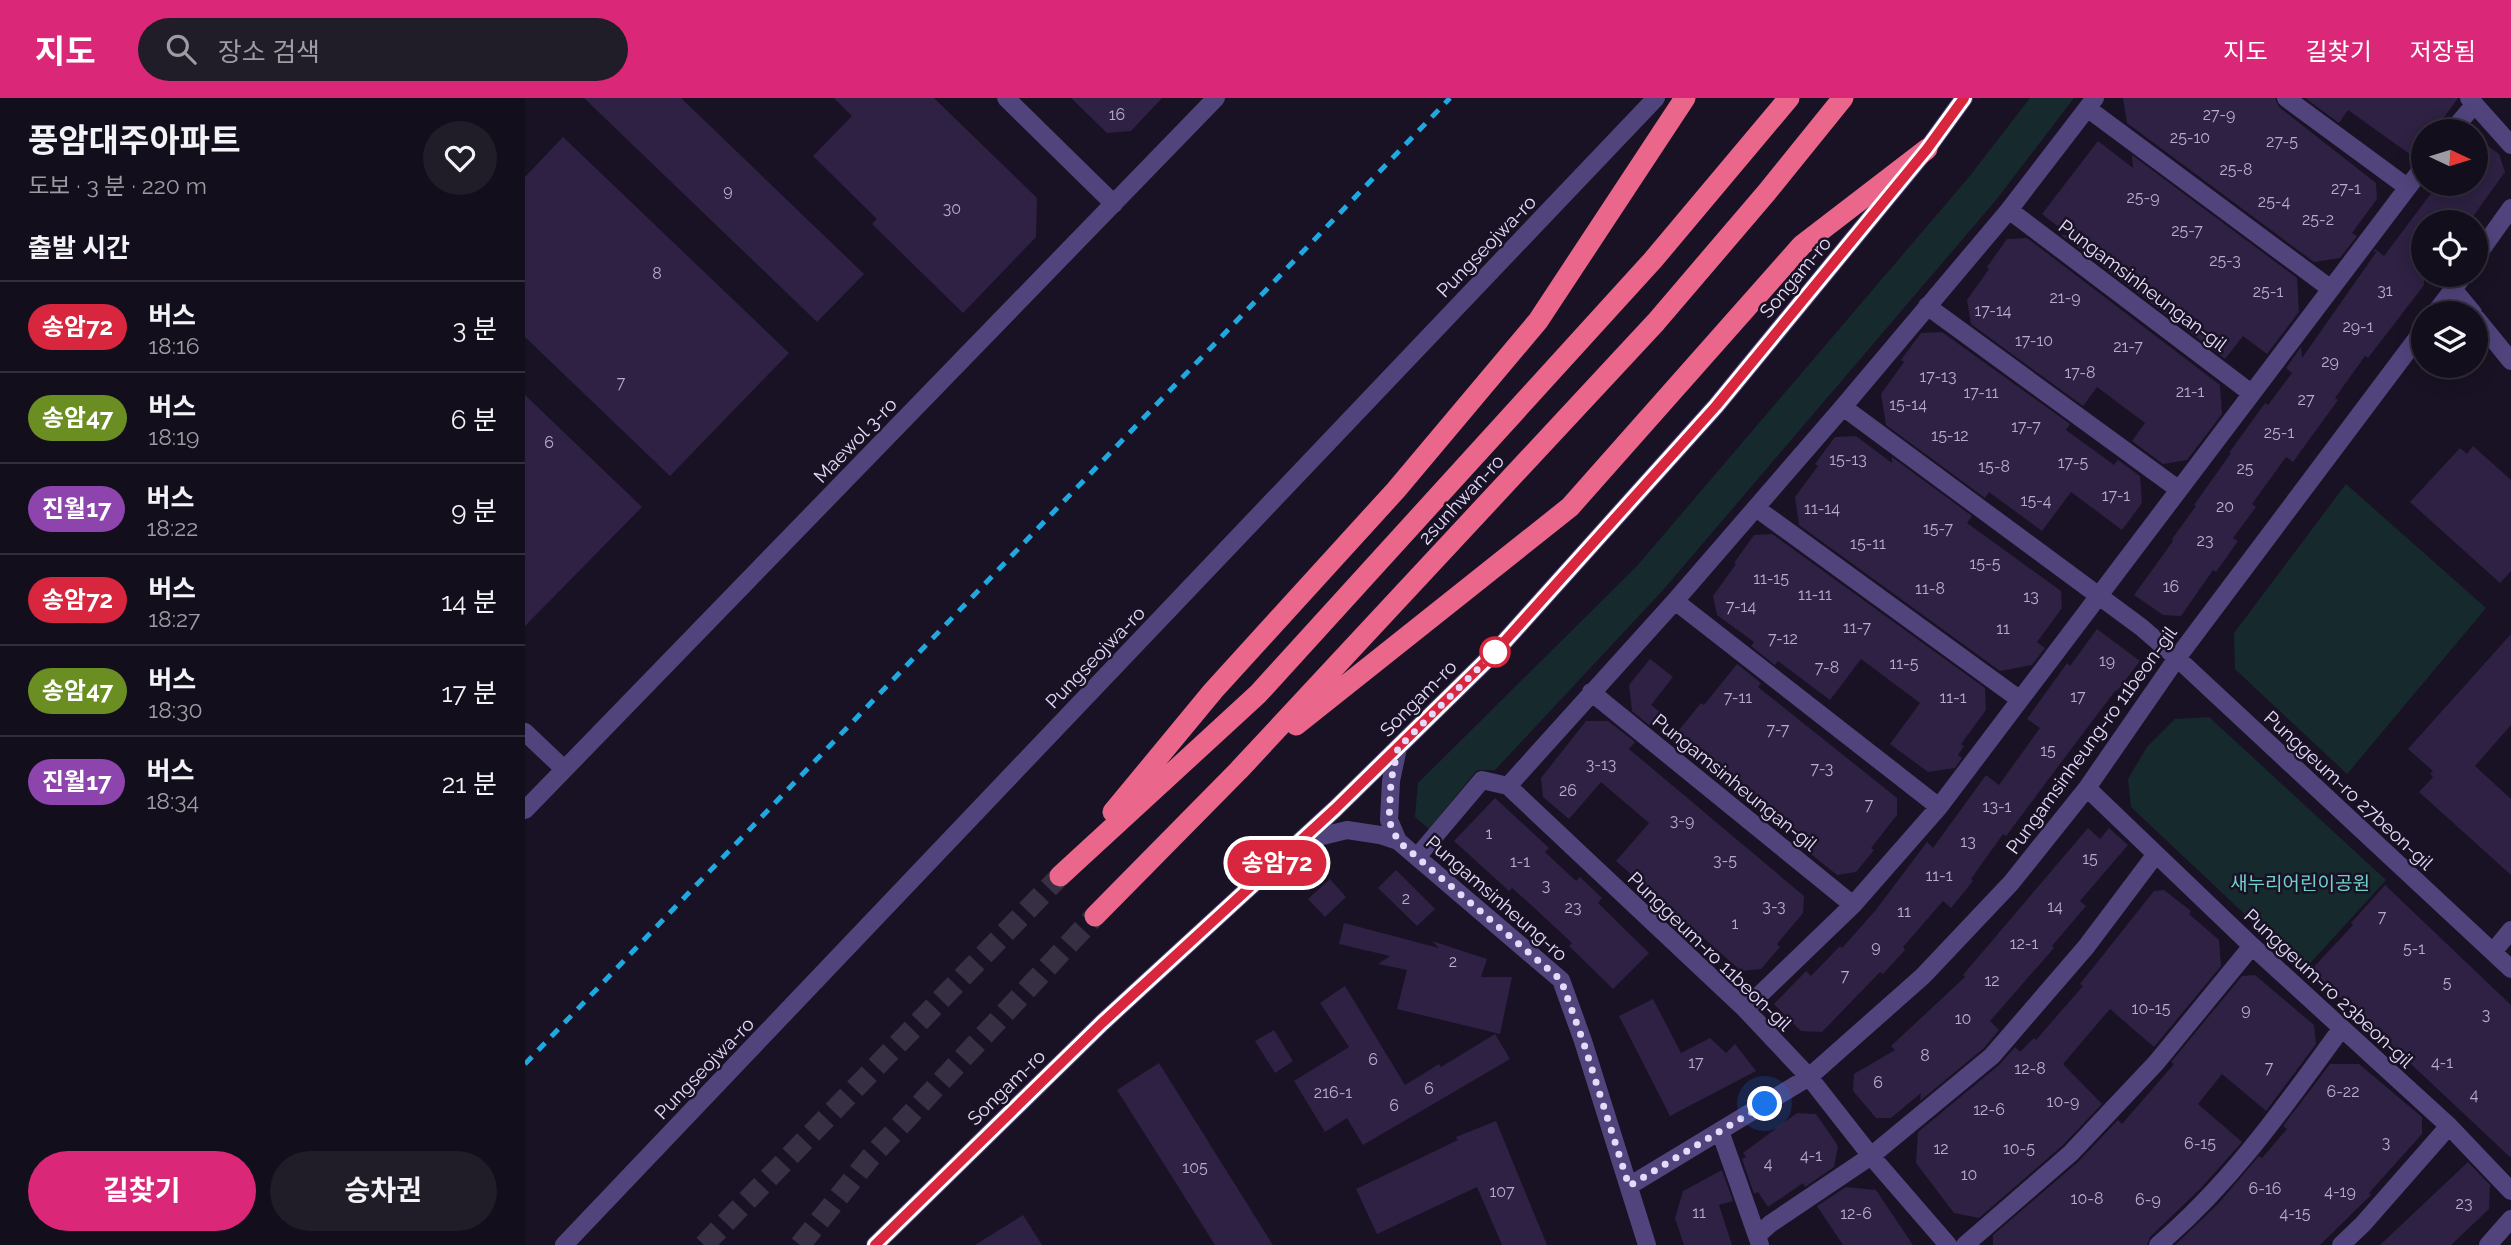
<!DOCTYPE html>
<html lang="ko">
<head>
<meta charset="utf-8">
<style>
  :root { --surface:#130e1b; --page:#201c28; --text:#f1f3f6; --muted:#9d9ca3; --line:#322e3a; --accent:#db2777 }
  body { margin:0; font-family:Raleway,"Noto Sans KR",sans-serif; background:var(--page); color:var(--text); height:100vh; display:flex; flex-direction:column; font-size:26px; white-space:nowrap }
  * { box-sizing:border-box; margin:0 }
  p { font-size:23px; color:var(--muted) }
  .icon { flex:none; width:38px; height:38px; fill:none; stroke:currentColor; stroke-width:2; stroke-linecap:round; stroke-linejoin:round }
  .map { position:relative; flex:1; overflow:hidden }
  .side { display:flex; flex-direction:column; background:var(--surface); width:525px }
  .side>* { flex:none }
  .badge { padding:0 14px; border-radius:23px; font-size:24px; line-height:46px }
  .needle { width:46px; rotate:94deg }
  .tools { position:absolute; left:1886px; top:21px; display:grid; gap:14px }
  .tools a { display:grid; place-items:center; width:77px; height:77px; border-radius:50%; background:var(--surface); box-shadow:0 4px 18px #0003,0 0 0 2px var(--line); font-size:35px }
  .you { position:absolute; width:35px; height:35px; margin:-18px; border:5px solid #fff; border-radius:50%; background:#1a73e8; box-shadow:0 0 0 10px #1a73e833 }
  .map>.badge { position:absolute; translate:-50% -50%; box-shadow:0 0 0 4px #fff }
  h2 { padding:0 28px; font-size:26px; line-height:63px }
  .round { display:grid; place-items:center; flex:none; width:74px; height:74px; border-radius:37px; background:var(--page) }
  .summary { display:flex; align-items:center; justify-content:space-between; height:119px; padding:0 28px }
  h1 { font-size:33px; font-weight:700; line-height:52px }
  .button { display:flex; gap:14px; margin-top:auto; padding:14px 28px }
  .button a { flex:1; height:80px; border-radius:42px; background:var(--accent); color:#fff; font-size:28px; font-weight:700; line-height:80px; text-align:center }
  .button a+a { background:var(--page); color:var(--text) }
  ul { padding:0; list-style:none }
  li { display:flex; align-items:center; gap:21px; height:91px; padding:0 28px; border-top:2px solid var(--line) }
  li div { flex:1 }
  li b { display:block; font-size:26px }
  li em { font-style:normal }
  li .badge { min-width:77px; font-weight:700; text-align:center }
  header { display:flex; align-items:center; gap:42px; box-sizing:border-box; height:98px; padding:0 35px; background:var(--accent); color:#fff }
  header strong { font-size:33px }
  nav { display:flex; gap:38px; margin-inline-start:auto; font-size:24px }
  .search { width:490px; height:63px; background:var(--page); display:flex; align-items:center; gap:18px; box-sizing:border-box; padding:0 24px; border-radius:38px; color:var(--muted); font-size:26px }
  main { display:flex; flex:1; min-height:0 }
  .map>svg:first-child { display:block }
</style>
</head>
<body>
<header>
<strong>지도</strong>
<div class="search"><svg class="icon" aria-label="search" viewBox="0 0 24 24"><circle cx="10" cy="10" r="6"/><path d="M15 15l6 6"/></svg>장소 검색</div>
<nav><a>지도</a><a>길찾기</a><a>저장됨</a></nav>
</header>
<main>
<section class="side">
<div class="summary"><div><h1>풍암대주아파트</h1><p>도보 · 3 분 · 220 m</p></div><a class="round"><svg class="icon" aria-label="heart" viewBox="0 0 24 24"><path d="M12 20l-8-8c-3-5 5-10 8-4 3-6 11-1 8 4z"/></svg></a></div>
<h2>출발 시간</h2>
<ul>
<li><span class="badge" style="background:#d7263d;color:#fff">송암72</span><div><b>버스</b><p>18:16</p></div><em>3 분</em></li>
<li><span class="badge" style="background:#6b8e23;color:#fff">송암47</span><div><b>버스</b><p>18:19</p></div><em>6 분</em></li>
<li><span class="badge" style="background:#8e44ad;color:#fff">진월17</span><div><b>버스</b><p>18:22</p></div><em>9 분</em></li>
<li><span class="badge" style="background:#d7263d;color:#fff">송암72</span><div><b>버스</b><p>18:27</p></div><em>14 분</em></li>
<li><span class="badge" style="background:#6b8e23;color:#fff">송암47</span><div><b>버스</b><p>18:30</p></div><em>17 분</em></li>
<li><span class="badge" style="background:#8e44ad;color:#fff">진월17</span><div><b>버스</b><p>18:34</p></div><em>21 분</em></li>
</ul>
<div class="button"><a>길찾기</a><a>승차권</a></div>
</section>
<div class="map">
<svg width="1986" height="1147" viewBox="0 0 1986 1147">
  <rect width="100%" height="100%" fill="#191224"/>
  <path fill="#162a2e" d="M 1505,0 L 1549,0 L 1471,102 L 1138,492 L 970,672 L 952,672 L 904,731 L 890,719 L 893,685 L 1112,468 L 1444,79 Z
    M 1821,386 L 1961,510 L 1822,676 L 1710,571 L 1709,535 Z
    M 1684,619 L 1861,782 L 1779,872 L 1606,709 L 1603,681 L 1622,649 L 1650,621 Z"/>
  <path fill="#2e2143" d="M 59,0 L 156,0 L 339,176 L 292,224 Z
    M 309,0 L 409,0 L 512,100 L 511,139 L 438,215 L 347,126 L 352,121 L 288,58 L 327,18 Z
    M 546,0 L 637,0 L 606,33 L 582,35 Z
    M 1598,0 L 1750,0 L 1754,9 L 1851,85 L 1852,101 L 1827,135 L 1832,138 L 1815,160 L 1789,164 L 1602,25 Z
    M 1780,0 L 1933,0 L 1910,32 L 1906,29 L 1903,33 L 1899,33 L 1899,39 L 1886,57 L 1823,12 L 1814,25 Z
    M 38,39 L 264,255 L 145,378 L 0,239 L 0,79 Z
    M 1951,39 L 1974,56 L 1980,74 L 1944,124 L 1899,124 L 1899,187 L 1843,260 L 1840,258 L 1810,300 L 1813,302 L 1768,364 L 1761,359 L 1727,406 L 1731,409 L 1708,440 L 1713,443 L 1691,474 L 1688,472 L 1656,518 L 1638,517 L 1609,497 L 1648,443 L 1647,441 L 1671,408 L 1669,407 L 1706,355 L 1704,355 L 1740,305 L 1743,307 L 1767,275 L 1761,270 L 1776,249 L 1777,260 L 1852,153 L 1848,154 L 1850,151 L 1859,158 L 1913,86 L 1951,86 Z
    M 1573,43 L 1608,70 L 1607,57 L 1772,180 L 1774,214 L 1742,256 L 1718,238 L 1700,261 L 1536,137 L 1544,137 L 1517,116 Z
    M 1502,140 L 1695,287 L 1697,316 L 1662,362 L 1638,366 L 1607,343 L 1620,325 L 1572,289 L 1558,308 L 1446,226 L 1442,202 L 1464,171 L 1462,169 L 1482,141 Z
    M 1417,234 L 1545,326 L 1541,332 L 1589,367 L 1593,362 L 1615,378 L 1617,405 L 1597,432 L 1546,394 L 1517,433 L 1464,394 L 1460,400 L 1361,327 L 1356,296 L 1379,264 L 1376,262 L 1396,235 Z
    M 0,297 L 117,409 L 0,528 Z
    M 1331,338 L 1367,365 L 1367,359 L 1447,418 L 1442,425 L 1536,493 L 1537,510 L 1512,544 L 1520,550 L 1507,567 L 1475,573 L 1274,427 L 1270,399 L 1293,368 L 1290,366 L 1310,339 Z
    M 1948,348 L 1986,382 L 1986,473 L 1975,485 L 1885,404 L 1935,350 L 1942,356 Z
    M 1247,436 L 1460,590 L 1461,612 L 1436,646 L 1439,648 L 1433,657 L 1437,660 L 1430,670 L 1403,674 L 1365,646 L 1395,605 L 1336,561 L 1305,602 L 1253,563 L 1250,567 L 1226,548 L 1229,544 L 1192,517 L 1188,498 L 1211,466 L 1209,465 L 1229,437 Z
    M 1572,531 L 1615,563 L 1592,593 L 1591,592 L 1565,626 L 1481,738 L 1478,736 L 1446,781 L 1448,783 L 1426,810 L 1418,803 L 1378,849 L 1380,852 L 1358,876 L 1355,874 L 1297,934 L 1276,933 L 1249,906 L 1281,873 L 1286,878 L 1315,848 L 1317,850 L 1350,813 L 1402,744 L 1408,750 L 1461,677 L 1474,687 L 1515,630 L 1502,621 L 1542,565 L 1545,568 Z
    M 1986,536 L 1986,627 L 1950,668 L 1986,701 L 1986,777 L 1894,694 L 1908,679 L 1905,676 L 1908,673 L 1883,651 Z
    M 1125,561 L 1148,579 L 1126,607 L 1135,614 L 1124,627 L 1107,613 L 1104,587 Z
    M 1212,566 L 1236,585 L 1233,589 L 1372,700 L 1372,717 L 1346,750 L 1349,752 L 1331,774 L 1312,777 L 1276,748 L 1279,745 L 1229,705 L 1227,707 L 1146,642 L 1176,605 L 1179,607 Z
    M 1061,623 L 1083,623 L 1110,644 L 1104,651 L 1279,798 L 1278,815 L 1252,846 L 1255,849 L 1236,871 L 1216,873 L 1091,763 L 1124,725 L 1076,684 L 1044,721 L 1018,699 L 1016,680 Z
    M 970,700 L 1024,750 L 1020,754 L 1051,783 L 1055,779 L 1077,800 L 1073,805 L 1124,855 L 1088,891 L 1044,848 L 1047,845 L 1004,805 L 987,790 L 984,793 L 929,743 Z
    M 1563,730 L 1575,741 L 1584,730 L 1603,747 L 1555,803 L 1561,808 L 1527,848 L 1529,850 L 1465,923 L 1474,932 L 1459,950 L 1395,1003 L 1396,995 L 1366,1020 L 1351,1020 L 1328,993 L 1329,976 L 1370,952 L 1366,948 L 1440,879 L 1438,877 Z
    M 871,772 L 910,811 L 892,828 L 853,790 Z
    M 805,781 L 821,799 L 800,819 L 783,801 Z
    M 1860,787 L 1986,907 L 1986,1060 L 1786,872 L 1828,827 L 1826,825 Z
    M 1639,792 L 1666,813 L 1664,816 L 1694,842 L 1696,868 L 1629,949 L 1585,911 L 1538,966 L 1577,1006 L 1538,1047 L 1454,1120 L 1429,1115 L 1391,1065 L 1393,1034 L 1474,967 L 1490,949 L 1495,954 L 1509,940 L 1511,942 L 1558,888 L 1555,886 L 1629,793 Z
    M 819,825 L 914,850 L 907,843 L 962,861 L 956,879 L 987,879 L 975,936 L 872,911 L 882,872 L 853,866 L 865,858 L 814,846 Z
    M 1730,877 L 1789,927 L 1791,946 L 1741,1013 L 1697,976 L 1673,1006 L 1717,1044 L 1676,1090 L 1625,1139 L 1622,1147 L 1468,1147 L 1468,1137 L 1553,1064 L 1593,1022 L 1597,1026 L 1649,966 L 1646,964 L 1717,878 Z
    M 820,888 L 880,987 L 914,966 L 916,969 L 970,936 L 985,961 L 838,1047 L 822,1020 L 800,1034 L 769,983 L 824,949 L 795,905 Z
    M 1128,901 L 1156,955 L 1185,940 L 1201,955 L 1210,946 L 1231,973 L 1145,1018 L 1094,918 Z
    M 749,932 L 768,963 L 750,975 L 730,943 Z
    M 634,965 L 748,1147 L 690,1147 L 592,992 Z
    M 1805,966 L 1834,966 L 1897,1019 L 1897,1036 L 1844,1095 L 1846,1097 L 1795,1147 L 1650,1147 L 1693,1106 L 1734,1058 L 1737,1060 L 1762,1031 L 1758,1028 Z
    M 1272,1015 L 1291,1016 L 1313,1048 L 1309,1069 L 1280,1089 L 1278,1085 L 1243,1109 L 1233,1094 L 1229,1096 L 1217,1061 L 1221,1059 L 1218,1055 Z
    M 971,1023 L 1022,1147 L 977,1147 L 952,1089 L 852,1136 L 831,1091 L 933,1042 L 931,1039 Z
    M 1943,1064 L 1965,1087 L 1964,1111 L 1926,1147 L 1855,1147 Z
    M 1197,1072 L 1208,1103 L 1194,1107 L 1207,1147 L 1159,1147 L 1150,1120 L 1158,1093 Z
    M 1321,1089 L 1351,1092 L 1388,1147 L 1318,1147 L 1292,1108 Z
    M 498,1117 L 517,1147 L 450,1147 Z"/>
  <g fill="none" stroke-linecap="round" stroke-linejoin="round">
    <path stroke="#373044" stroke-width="21" stroke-dasharray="21 10" stroke-linecap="butt" d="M 179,1147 L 535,778
      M 275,1147 L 345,1060 L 570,818"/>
    <path stroke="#51447d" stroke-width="18" d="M 481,0 L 589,106
      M 1761,0 L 1882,89
      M 1944,0 L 1986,47
      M 1562,10 L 1806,191
      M 1927,33 L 1949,7
      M 1484,112 L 1726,295
      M 1951,159 L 1986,110
      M 1928,191 L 1948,215
      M 1402,208 L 1653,391
      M 1910,215 L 1939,177
      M 1951,220 L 1986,263
      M 1318,309 L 1616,529 L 1652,560 L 1986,871
      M 1231,410 L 1494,601
      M 1150,503 L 1414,709
      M 1066,594 L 1328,807
      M 0,634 L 39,671
      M 873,650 L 866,683 L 864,722 L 873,743
      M 983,688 L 1150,503 L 1318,309 L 1484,112 L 1570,0
      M 983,688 L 1220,911 L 1284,979 L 1346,1058 L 1423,1147
      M 1562,690 L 1727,848 L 1924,1028 L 1986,1093
      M 0,712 L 691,0
      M 777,743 L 822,732 L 855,737 L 873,743 L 1036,882 L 1058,943 L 1122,1147
      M 892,759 L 957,682 L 983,688
      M 1968,854 L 1986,832
      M 1220,911 L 1328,807 L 1414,709 L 1899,68
      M 1195,1033 L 1232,1138
      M 1104,1088 L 1284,979 L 1398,878 L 1486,785 L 1562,690 L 1652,560 L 1899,231
      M 39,1147 L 1131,0
      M 350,1147 L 577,925 L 810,711 L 970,554 L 1191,308 L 1402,51 L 1439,0
      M 1235,1147 L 1232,1138 L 1245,1126 L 1346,1058 L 1467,958 L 1561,849 L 1631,756
      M 1440,1147 L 1546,1055 L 1631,965 L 1727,848
      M 1633,1147 C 1706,1085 1760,1008 1816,931
      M 1816,1147 L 1838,1126 L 1924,1028
      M 1963,1147 L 1986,1121"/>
    <path stroke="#ea668b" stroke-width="21" d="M 771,627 L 1045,409 L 1277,147 L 1402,51
      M 588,714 L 688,593 L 871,392 L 1013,223 L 1160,0
      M 535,778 L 733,596 L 1128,162 L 1264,0
      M 570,818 L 714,672 L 1131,224 L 1242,94 L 1318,0"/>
    <path stroke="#20a8e1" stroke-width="5" stroke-dasharray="10 9" stroke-linecap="butt" d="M 0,966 L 925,0"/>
  </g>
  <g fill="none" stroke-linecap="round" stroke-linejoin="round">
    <g stroke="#fff" stroke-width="16">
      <path id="line" d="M 350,1147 L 577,925 L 810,711 L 970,554 L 1191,308 L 1402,51 L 1439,0"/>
    </g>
    <use href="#line" stroke="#d7263d" stroke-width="10"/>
    <path stroke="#e4dbfa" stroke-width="7" stroke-dasharray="0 12.6" d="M 970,554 L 873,650 L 866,683 L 864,723 L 873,743 L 1036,882 L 1058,943 L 1104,1088 L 1240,1006"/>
  </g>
  <circle fill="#fff" stroke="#d7263d" stroke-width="3.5" cx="970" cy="554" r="14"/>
  <g text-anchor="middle" stroke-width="5" stroke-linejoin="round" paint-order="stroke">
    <g font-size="16" fill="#b6accc">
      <text x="592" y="22">16</text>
      <text x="1694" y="22">27-9</text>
      <text x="1665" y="45">25-10</text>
      <text x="1757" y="49">27-5</text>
      <text x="1711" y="77">25-8</text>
      <text x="1821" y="96">27-1</text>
      <text x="203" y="98">9</text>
      <text x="1618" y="105">25-9</text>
      <text x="1749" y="109">25-4</text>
      <text x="427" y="116">30</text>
      <text x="1793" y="127">25-2</text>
      <text x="1662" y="138">25-7</text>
      <text x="1700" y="168">25-3</text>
      <text x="132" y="181">8</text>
      <text x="1860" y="198">31</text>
      <text x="1743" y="199">25-1</text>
      <text x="1540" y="205">21-9</text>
      <text x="1468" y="218">17-14</text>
      <text x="1833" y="234">29-1</text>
      <text x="1509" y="248">17-10</text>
      <text x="1603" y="254">21-7</text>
      <text x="1805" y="269">29</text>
      <text x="1555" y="280">17-8</text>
      <text x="1413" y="284">17-13</text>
      <text x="96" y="290">7</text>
      <text x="1665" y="299">21-1</text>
      <text x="1456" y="300">17-11</text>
      <text x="1781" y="307">27</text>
      <text x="1383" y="312">15-14</text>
      <text x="1501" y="334">17-7</text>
      <text x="1754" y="340">25-1</text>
      <text x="1425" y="343">15-12</text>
      <text x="24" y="350">6</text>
      <text x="1323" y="367">15-13</text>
      <text x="1548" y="370">17-5</text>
      <text x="1469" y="374">15-8</text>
      <text x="1720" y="376">25</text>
      <text x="1591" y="403">17-1</text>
      <text x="1511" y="408">15-4</text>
      <text x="1700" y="414">20</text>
      <text x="1297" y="416">11-14</text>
      <text x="1413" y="436">15-7</text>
      <text x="1680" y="448">23</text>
      <text x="1343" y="451">15-11</text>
      <text x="1460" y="471">15-5</text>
      <text x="1246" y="486">11-15</text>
      <text x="1646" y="494">16</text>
      <text x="1405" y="496">11-8</text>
      <text x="1290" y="502">11-11</text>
      <text x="1506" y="504">13</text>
      <text x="1216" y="514">7-14</text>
      <text x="1332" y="535">11-7</text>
      <text x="1478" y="536">11</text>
      <text x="1258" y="546">7-12</text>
      <text x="1582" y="568">19</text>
      <text x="1379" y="571">11-5</text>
      <text x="1302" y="575">7-8</text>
      <text x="1553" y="604">17</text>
      <text x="1213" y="605">7-11</text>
      <text x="1428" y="605">11-1</text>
      <text x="1253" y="637">7-7</text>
      <text x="1523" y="658">15</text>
      <text x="1076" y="672">3-13</text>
      <text x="1297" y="676">7-3</text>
      <text x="1043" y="698">26</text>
      <text x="1344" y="712">7</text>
      <text x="1472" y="714">13-1</text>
      <text x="1157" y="728">3-9</text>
      <text x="964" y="741">1</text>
      <text x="1443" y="749">13</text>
      <text x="1565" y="766">15</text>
      <text x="1200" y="768">3-5</text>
      <text x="995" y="769">1-1</text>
      <text x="1414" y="783">11-1</text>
      <text x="1021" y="793">3</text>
      <text x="881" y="806">2</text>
      <text x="1249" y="814">3-3</text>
      <text x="1530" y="814">14</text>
      <text x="1048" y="815">23</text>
      <text x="1379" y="819">11</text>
      <text x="1857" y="824">7</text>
      <text x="1210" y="831">1</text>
      <text x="1499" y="851">12-1</text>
      <text x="1351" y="854">9</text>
      <text x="1889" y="856">5-1</text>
      <text x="928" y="869">2</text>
      <text x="1320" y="883">7</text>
      <text x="1467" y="888">12</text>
      <text x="1922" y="890">5</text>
      <text x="1626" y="916">10-15</text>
      <text x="1721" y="917">9</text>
      <text x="1961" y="922">3</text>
      <text x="1438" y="926">10</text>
      <text x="1400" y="963">8</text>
      <text x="848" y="967">6</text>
      <text x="1171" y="970">17</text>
      <text x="1917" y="970">4-1</text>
      <text x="1744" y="975">7</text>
      <text x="1505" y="976">12-8</text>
      <text x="1353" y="990">6</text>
      <text x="904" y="996">6</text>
      <text x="1818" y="999">6-22</text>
      <text x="808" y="1000">216-1</text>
      <text x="1949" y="1002">4</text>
      <text x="1538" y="1009">10-9</text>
      <text x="869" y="1013">6</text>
      <text x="1464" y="1017">12-6</text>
      <text x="1861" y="1050">3</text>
      <text x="1675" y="1051">6-15</text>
      <text x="1416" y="1056">12</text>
      <text x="1494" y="1056">10-5</text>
      <text x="1286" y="1063">4-1</text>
      <text x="1243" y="1071">4</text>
      <text x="670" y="1075">105</text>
      <text x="1444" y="1082">10</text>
      <text x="1740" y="1096">6-16</text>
      <text x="977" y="1099">107</text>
      <text x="1815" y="1099">4-19</text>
      <text x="1562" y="1106">10-8</text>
      <text x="1623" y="1107">6-9</text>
      <text x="1939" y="1111">23</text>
      <text x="1174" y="1120">11</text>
      <text x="1331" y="1121">12-6</text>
      <text x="1770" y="1121">4-15</text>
    </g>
    <g font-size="19" fill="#e4dbfa" stroke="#191224">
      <text transform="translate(961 148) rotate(-46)" y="7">Pungseojwa-ro</text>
      <text transform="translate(1270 179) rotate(-50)" y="7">Songam-ro</text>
      <text transform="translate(1618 187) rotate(37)" y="7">Pungamsinheungan-gil</text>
      <text transform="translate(330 342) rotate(-46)" y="7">Maewol 3-ro</text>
      <text transform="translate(936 401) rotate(-47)" y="7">2sunhwan-ro</text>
      <text transform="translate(570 559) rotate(-46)" y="7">Pungseojwa-ro</text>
      <text transform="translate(893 600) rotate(-45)" y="7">Songam-ro</text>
      <text transform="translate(1566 642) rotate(-54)" y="7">Pungamsinheung-ro 11beon-gil</text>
      <text transform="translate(1210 684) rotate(39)" y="7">Pungamsinheungan-gil</text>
      <text transform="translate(1824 692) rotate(43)" y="7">Punggeum-ro 27beon-gil</text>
      <text transform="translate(972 800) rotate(41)" y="7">Pungamsinheung-ro</text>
      <text transform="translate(1185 853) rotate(44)" y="7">Punggeum-ro 11beon-gil</text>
      <text transform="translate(1804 890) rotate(43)" y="7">Punggeum-ro 23beon-gil</text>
      <text transform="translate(179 970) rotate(-46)" y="7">Pungseojwa-ro</text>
      <text transform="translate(481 989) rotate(-44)" y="7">Songam-ro</text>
    </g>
    <g font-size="19" fill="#70d1cc" stroke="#191224">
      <text x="1775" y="792">새누리어린이공원</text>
    </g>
  </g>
</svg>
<div class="tools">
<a><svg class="needle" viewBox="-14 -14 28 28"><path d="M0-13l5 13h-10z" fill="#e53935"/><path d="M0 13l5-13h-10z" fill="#9d9ca3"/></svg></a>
<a><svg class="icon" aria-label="locate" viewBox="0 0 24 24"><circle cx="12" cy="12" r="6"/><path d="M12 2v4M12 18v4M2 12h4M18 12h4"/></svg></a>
<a><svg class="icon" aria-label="layers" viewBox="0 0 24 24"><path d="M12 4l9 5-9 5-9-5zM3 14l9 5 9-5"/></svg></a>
</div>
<div class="you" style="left:1240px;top:1006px"></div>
<b class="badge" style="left:752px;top:765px;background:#d7263d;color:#fff">송암72</b>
</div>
</main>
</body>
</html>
